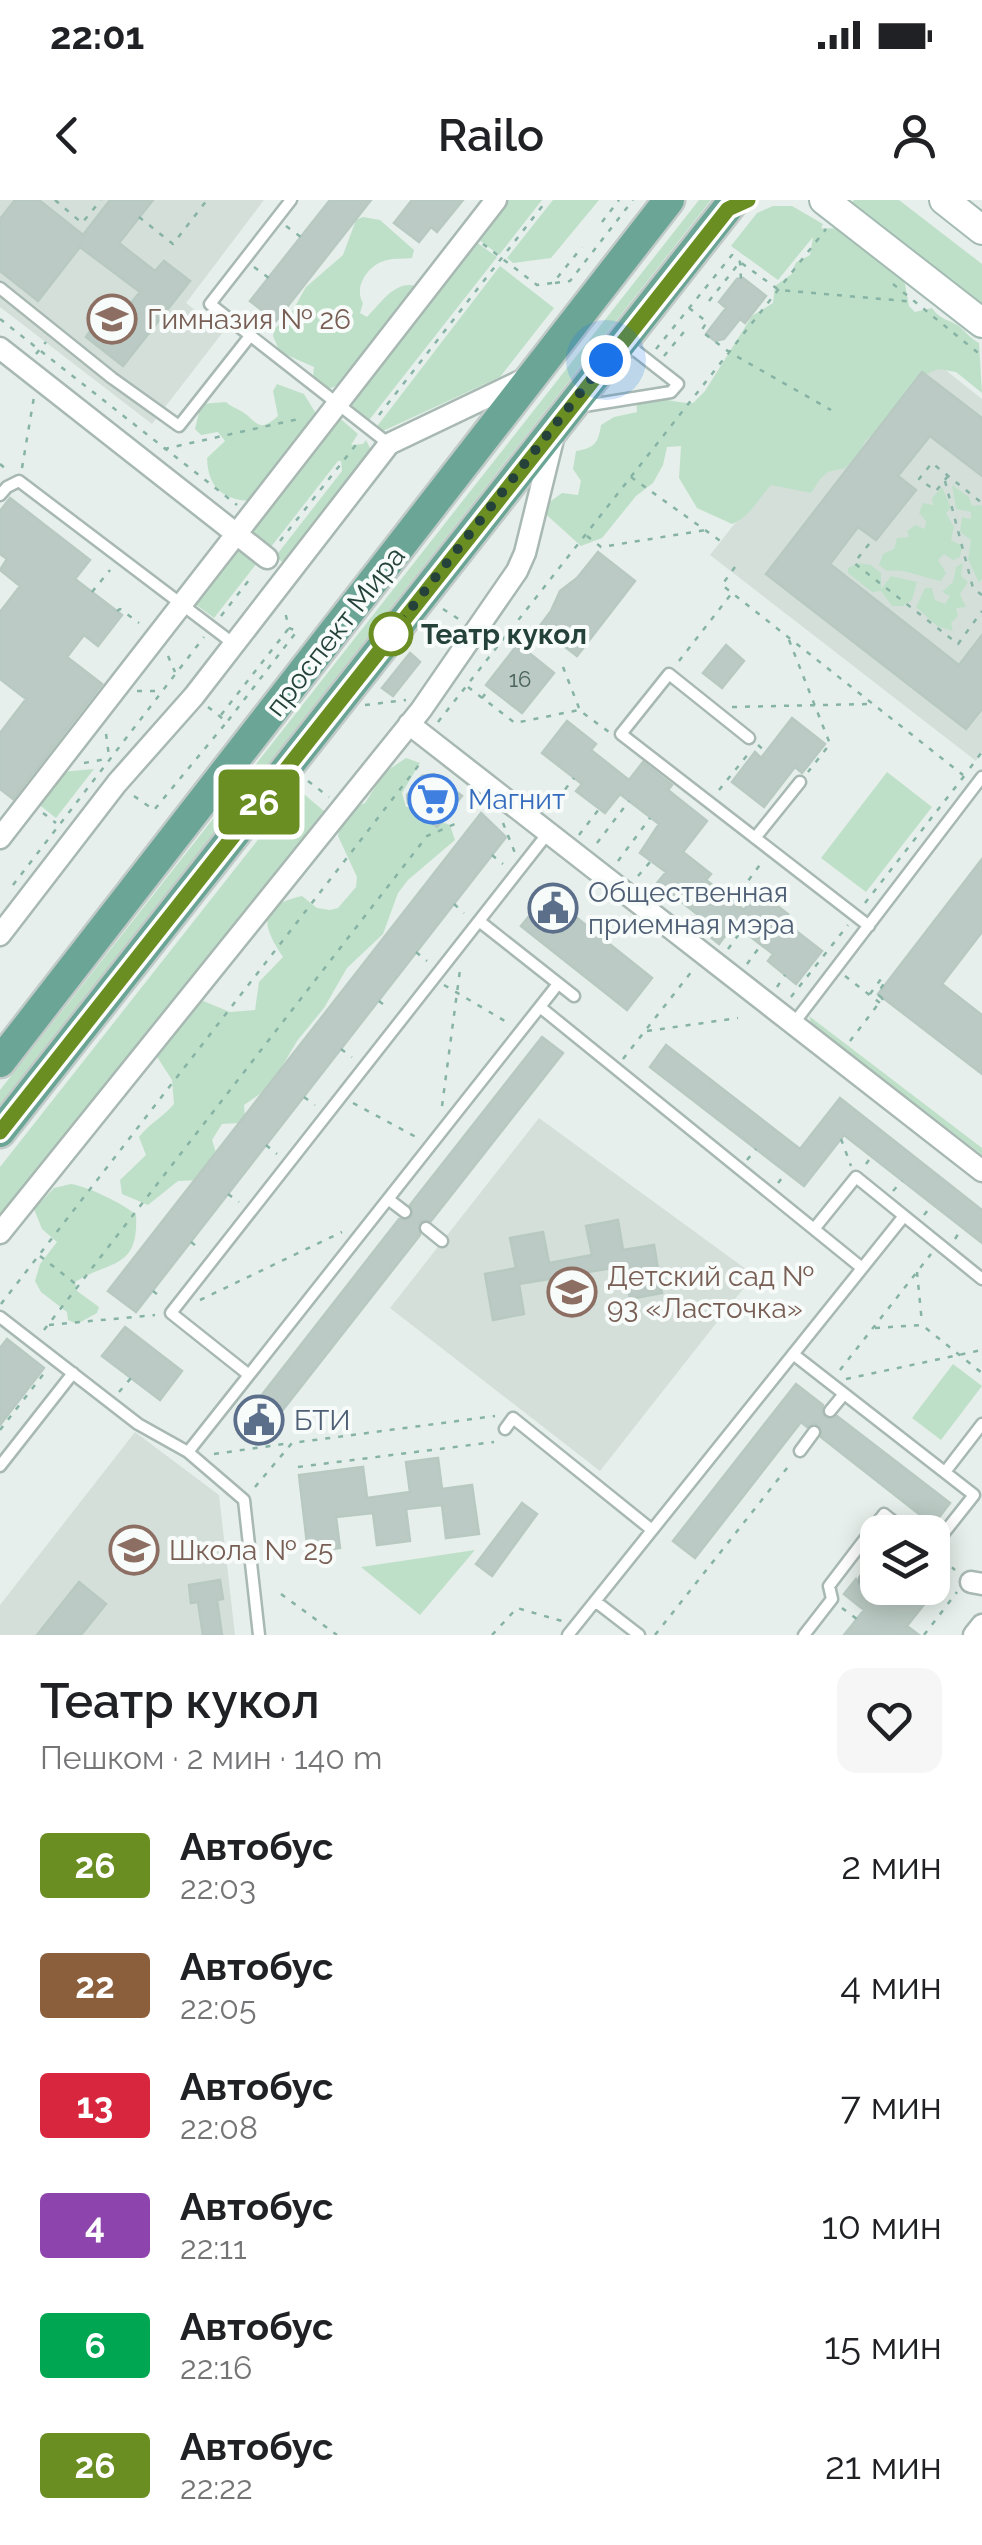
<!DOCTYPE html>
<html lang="ru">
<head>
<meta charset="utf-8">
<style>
  :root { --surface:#fff; --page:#f6f6f6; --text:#202124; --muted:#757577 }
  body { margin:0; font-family:Raleway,sans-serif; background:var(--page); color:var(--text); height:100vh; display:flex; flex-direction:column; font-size:38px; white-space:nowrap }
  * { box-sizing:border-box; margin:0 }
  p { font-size:32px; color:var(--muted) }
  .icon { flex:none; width:55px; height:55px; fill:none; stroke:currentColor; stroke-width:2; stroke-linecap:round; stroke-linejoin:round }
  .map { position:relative; height:1435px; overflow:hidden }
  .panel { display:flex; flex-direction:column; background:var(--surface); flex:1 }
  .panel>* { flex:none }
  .badge { padding:0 20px; border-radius:8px; font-size:35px; line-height:65px }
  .buttons { position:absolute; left:860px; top:1315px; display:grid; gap:20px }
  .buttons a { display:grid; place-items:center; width:90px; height:90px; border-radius:20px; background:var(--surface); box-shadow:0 5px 25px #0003; font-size:50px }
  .you { position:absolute; width:50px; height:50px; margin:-25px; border:8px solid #fff; border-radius:50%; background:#1a73e8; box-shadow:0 0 0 15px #1a73e833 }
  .map>.badge { position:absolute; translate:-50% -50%; box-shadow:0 0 0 5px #fff }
  .round { display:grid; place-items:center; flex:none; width:105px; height:105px; border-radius:20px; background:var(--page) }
  .summary { display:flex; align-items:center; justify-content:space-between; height:170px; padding:0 40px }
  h1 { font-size:48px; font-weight:600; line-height:75px }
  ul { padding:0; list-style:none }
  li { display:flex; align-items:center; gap:30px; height:120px; padding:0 40px }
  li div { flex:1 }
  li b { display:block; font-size:38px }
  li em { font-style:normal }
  li .badge { min-width:110px; font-weight:700; text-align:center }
  .status { display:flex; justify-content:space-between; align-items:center; height:70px; padding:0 50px; background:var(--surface); direction:ltr }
  .status svg { height:28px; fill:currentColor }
  header { display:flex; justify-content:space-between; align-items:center; height:130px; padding:0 40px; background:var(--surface); font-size:45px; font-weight:600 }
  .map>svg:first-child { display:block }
</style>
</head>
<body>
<div class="status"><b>22:01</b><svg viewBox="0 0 49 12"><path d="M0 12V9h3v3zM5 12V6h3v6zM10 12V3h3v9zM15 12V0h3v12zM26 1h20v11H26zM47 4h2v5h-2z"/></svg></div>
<header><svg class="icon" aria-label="back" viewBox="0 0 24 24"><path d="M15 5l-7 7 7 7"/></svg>Railo<svg class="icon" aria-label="person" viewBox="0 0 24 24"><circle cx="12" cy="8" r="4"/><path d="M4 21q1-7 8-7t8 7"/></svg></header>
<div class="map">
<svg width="982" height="1435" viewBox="0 0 982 1435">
  <rect width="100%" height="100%" fill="#e6efeb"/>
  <path fill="#d4dfda" d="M 0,0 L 264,0 L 186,103 L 223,132 L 152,224 L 0,107 Z
    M 890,126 L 982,199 L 982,553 L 976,561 L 710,355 Z
    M 539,918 L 754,1075 L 600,1271 L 390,1108 Z
    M 135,1232 L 219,1295 L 235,1435 L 0,1435 L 0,1405 Z"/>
  <path fill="#bfe0c8" d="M 502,0 L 542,0 L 499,55 L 474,36 Z
    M 553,0 L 599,0 L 551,58 L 513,63 L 507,58 Z
    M 699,0 L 711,0 L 0,905 L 0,890 Z
    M 854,0 L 899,0 L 982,64 L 982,108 L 849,5 Z
    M 773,6 L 792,6 L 823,24 L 821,28 L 848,29 L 876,60 L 898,73 L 905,84 L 909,106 L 915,112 L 932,108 C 941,121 950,119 960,127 C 967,133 970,138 979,143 L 982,193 L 956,172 L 938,169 L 929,173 L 919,179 L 887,223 L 866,240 L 858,255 L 845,268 L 828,272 L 821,278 L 811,293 L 771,285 C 758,299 751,316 732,324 L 697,308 L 679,278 L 681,246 L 667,247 L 663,265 L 653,283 L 636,296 L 602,338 L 581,346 L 540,309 L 562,293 L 578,295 L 581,281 L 573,269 L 576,251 C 595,248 598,243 601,225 L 614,217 L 637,212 L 636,196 C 658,196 673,203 693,203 L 705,191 L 752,116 L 773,103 L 775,86 L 793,73 C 794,59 800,61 810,55 L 813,37 L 778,80 L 731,46 L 757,13 Z
    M 363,17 L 380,20 L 414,50 L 412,58 C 404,59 394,58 387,60 C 369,64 353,86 363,103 L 360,113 L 367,117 C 381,103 395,80 416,86 L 419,94 L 472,39 L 497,57 L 366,224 L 342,205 L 344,183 L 318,193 L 312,186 L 314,167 L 280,152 L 273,136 L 275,128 L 289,117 L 306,87 L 343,55 L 356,20 Z
    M 500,66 L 554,108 L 500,177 L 383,231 L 375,229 Z
    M 277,184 L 304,194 L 318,217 L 335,214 L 358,234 L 351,245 L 363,244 L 366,240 L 373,254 L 284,363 L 275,357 L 342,271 L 341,261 L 338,261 L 267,352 L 243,333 L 259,301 C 228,302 208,292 207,258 L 225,241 L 218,232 L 201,235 L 195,229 L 201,204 L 226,202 C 230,206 236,208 241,211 C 257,220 257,235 278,216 L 273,191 Z
    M 952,285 L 969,297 L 972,306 L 982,305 L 982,379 L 979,383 L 968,359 L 971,340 L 960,332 L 962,317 L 971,319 L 971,312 L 956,309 Z
    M 942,287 L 951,308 L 946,313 L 954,327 L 951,340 L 962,346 L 960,357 L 953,360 L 944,354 L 938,360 L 946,373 L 941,381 C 922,378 906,368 887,371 L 879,365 L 883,354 L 894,349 L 897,338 L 909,337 L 907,331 L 915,325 L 925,329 L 926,321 L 919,313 L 923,303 L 933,305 L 932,298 Z
    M 234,345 L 257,363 L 214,418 L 191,401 Z
    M 858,363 L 871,365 L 881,373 L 881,389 L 891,376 L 917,382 L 912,400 L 903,406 L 892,406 L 881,391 L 872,392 L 848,373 L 848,368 Z
    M 963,363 L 961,376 L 968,382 L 960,394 L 966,407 L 956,408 L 958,416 L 951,423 L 953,431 L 937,426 L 916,407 L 925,388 L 932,388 L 935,400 L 945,404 L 950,396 L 942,392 L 953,382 L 956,367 Z
    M 406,558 L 420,563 L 402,593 L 406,607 L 422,606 L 439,621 L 450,625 L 455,640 L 408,680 L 398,693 L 383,734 L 347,768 L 324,808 L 297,841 L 270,887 L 244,905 L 245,917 L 238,923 L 222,924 L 212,940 L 217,956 L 200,980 L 178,981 L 148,1005 L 122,994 L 120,980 L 146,955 L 139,937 C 150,923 163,917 174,904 L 172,880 L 154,852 L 188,806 L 201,800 L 230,812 L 255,810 L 259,782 L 283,757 C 260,723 259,706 302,696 L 317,708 L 330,710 L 338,708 L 356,687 L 357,677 L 338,636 L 341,620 L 352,608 L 365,603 L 385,572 Z
    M 94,569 L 56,618 L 37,603 L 61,572 Z
    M 887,572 L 932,607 L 866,692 L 821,658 Z
    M 298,589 L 325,612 L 0,1023 L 0,967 Z
    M 809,816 L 982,948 L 982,955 L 812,825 Z
    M 71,984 C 87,986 124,1004 136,1015 C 139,1071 109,1060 75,1082 L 77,1091 L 99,1107 L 97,1113 L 77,1124 L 68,1120 L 67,1112 L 41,1092 L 35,1081 L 40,1064 L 57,1042 L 42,1029 L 34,1009 L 54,988 Z
    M 953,1164 L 982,1186 L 941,1240 L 912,1218 Z
    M 475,1350 L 420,1415 L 361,1367 Z"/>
  <path fill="#bbcac4" stroke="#b8c9c2" stroke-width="2.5" d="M 15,0 L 39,0 L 83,35 L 110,0 L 153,0 L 119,43 L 155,71 L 164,61 L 190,81 L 123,166 L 86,137 L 96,122 L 108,131 L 140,92 L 80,47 L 38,101 L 0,71 L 0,19 Z
    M 330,0 L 371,0 L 276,121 L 250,101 Z
    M 412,0 L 463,0 L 437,32 L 431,27 L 419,42 L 394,23 Z
    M 743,78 L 766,96 L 745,123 L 740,119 L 724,139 L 715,141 L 706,134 L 726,108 L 719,102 L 737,79 Z
    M 922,172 L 982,218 L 982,276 L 930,236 L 898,276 L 916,290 L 876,340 L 858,327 L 830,364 L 959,465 L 982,435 L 982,509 L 966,529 L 766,374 Z
    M 10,298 L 90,360 L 75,379 L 122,415 L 98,446 L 84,435 L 67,457 L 102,484 L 13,599 L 0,589 L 0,533 L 26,499 L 0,479 L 0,412 L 20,386 L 0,370 L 7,359 L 0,354 L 0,311 Z
    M 598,352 L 635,381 L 577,456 L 539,427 L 551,411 L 560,391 L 577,378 Z
    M 518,444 L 554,473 L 522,513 L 486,485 Z
    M 726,445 L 744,461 L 722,488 L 703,473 Z
    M 410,453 L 420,462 L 393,496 L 382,488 Z
    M 792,518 L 825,544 L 802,573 L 795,567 L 764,607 L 732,582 L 755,552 L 761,558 Z
    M 567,521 L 596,544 L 591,550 L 629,580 L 643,562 L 672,585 L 668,590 L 707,621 L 683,652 L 711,674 L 706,680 L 744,710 L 758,691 L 788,714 L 782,720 L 822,751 L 796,784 L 768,761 L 773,754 L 734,724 L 719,744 L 691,721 L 697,714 L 657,683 L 666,672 L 640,653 L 659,624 L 620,594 L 605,613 L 576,591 L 582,584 L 542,553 Z
    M 434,574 L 462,596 L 437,627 L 408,603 L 407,595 L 422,576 Z
    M 481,613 L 506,637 L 136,1112 L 108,1091 Z
    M 982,659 L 982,732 L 942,784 L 982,815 L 982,874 L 878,794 Z
    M 547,694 L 652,778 L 627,810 L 521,726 Z
    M 542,837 L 563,853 L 431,1021 L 424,1020 L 419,1023 L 420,1035 L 260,1239 L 240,1223 L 399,1019 L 407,1020 L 412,1016 L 410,1005 Z
    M 666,845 L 800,949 L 840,898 L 982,1010 L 982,1043 L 844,935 L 804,986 L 650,867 Z
    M 618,1020 L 623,1050 L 654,1045 L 662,1093 L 630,1099 L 624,1066 L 588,1072 L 594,1104 L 561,1109 L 555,1078 L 519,1084 L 524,1114 L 493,1120 L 485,1074 L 516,1068 L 510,1038 L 543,1032 L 549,1063 L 592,1055 L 586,1026 Z
    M 125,1127 L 182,1171 L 160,1200 L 102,1156 Z
    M 7,1139 L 44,1168 L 0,1225 L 0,1148 Z
    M 796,1184 L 823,1205 L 822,1213 L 825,1218 L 837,1216 L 950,1303 L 933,1325 L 821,1237 L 820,1226 L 814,1223 L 807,1227 L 801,1222 L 695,1358 L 673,1341 Z
    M 438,1258 L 442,1289 L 472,1285 L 479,1334 L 446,1338 L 442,1305 L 406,1309 L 410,1341 L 377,1345 L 373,1313 L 336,1317 L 340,1348 L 308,1352 L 299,1275 L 363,1267 L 367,1298 L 410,1292 L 406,1262 Z
    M 522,1303 L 537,1314 L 492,1376 L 476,1364 Z
    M 856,1379 L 860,1387 L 869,1388 L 881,1398 L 889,1388 L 937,1388 L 907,1426 L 919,1435 L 844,1435 L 864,1410 L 844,1394 Z
    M 220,1380 L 223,1399 L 217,1400 L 222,1435 L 203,1435 L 198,1402 L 191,1403 L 189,1385 Z
    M 79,1382 L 106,1404 L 81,1435 L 37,1435 Z"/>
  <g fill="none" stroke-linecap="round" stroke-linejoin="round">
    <g stroke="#a8b8b2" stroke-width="15">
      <path id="lane" d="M 291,0 L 210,104 L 389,244
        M 0,88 L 112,178 L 179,226 L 250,136
        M 578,207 L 671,192 L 678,184 L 627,144
        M 0,295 L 7,287 L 19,281 L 234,444
        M 749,538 L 669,474 L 621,534 L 869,726
        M 755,638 L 800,582
        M 479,721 L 574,796
        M 540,807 L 862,1068
        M 794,823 L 982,577
        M 388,999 L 405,1012
        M 426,1028 L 442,1041
        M 814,1029 L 856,977 L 982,1079
        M 0,1117 L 138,1224 L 188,1252 L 249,1175 L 171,1113 L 548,633
        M 793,1154 L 974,1295 L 932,1348
        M 249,1175 L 558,784
        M 830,1211 L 844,1194
        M 505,1229 L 513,1218 L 652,1330
        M 800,1251 L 814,1232
        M 188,1252 L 244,1300 L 259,1435
        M 0,1266 L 73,1173
        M 945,1272 L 982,1224
        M 865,1380 L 878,1365
        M 595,1401 L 639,1435
        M 568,1435 L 904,1016
        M 804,1435 L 832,1399 L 829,1386 L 884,1314 L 904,1330"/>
    </g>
    <g stroke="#a8b8b2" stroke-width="25">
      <path id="street" d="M 0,148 L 267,358
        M 409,524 L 982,971
        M 0,638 L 496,0
        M 0,735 L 117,583 L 194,496 L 389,244 L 527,178
        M 0,1033 L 421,510 L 517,371 L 525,353 L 553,239
        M 971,1382 L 982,1384
        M 974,1435 L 982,1425"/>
    </g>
    <g stroke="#a4bbb3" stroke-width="32">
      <path id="secondary" d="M 824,0 L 982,123
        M 944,0 L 982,30"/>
    </g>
    <g stroke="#c2cac8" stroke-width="35">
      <path id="primary" d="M 0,862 L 669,0
        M 0,932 L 734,0"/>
    </g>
    <path stroke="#86b3a5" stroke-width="2.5" stroke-dasharray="5 8" stroke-linecap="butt" d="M 55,0 L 82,23 L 101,0
      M 139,17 L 173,44 L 207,0
      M 602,22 L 619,0
      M 286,26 L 301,37
      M 483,44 L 537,85 L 553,83 L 582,47
      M 254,67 L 269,78
      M 555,83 L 570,81 L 633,0
      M 893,84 L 982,156
      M 709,101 L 740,62 L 779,90 L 916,102
      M 689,108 L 707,122 L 701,131 L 729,152 L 831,210
      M 0,119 L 237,305
      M 656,149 L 732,55 L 740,62 L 741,79
      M 36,154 L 46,142
      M 664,156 L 688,127
      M 379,215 L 547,0
      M 164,249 L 303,218
      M 0,264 L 7,270
      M 22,268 L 34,197
      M 948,276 L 936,291 L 919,279 L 932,263 L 982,303
      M 631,277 L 726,345
      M 945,281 L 973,388 L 982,395
      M 587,336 L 601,347 L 706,330
      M 280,341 L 359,241
      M 869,344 L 854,363 L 958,444 L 982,411
      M 735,367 L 722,385 L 963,575
      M 92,392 L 110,370
      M 443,409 L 460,420
      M 117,411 L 120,409 L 139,423
      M 221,416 L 253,375
      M 789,440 L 830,544 L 808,572
      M 168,456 L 175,472
      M 679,461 L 732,393
      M 563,467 L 579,508
      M 468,487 L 515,523 L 579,510 L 609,532
      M 137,491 L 159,491
      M 482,498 L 490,488
      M 365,505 L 406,500
      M 208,507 L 227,522 L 297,431 L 289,428 L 284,408
      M 732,507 L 869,504
      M 221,515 L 289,428
      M 438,522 L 826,29
      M 106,534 L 109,556
      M 758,545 L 766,552
      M 84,563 L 106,559
      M 970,568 L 982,552
      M 308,581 L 329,597
      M 719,590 L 749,553
      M 134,596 L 154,610 L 226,523
      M 549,610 L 574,578
      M 43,613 L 56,623
      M 503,623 L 515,653
      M 579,635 L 599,609
      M 597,643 L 629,601
      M 492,655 L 503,664
      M 618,661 L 650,618
      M 638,676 L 651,661
      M 13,685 L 204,437
      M 733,701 L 762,662
      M 556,702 L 571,683
      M 865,703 L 965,575
      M 454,704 L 464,713
      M 600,737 L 614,717
      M 728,749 L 742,730
      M 416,752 L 427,761
      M 747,764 L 761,745
      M 845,776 L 880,803
      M 444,785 L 510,824
      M 777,787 L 785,775
      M 870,794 L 881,779 L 885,782
      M 791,797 L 848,725
      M 882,798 L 877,794 L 885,782
      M 379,801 L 389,809
      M 647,831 L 738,818
      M 850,841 L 883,798
      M 341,849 L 352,857
      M 623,859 L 692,771
      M 304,897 L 315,905
      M 353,903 L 416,937
      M 442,906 L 460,770
      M 841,939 L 851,966
      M 266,945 L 277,954
      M 747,960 L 756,949
      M 866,964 L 871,957
      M 778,983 L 786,973
      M 893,991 L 902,981
      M 228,994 L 239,1002
      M 924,1015 L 932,1005
      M 955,1039 L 962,1028
      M 191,1042 L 201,1050
      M 40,1056 L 77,1085
      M 917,1072 L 922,1123
      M 153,1091 L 163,1099
      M 200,1100 L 342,1032
      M 1,1104 L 422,561
      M 49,1125 L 155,1115
      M 875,1128 L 922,1125 L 982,1173
      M 44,1130 L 427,636 L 455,624
      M 840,1170 L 931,1054
      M 846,1179 L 982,1150
      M 119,1192 L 131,1178
      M 0,1230 L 45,1172
      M 214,1254 L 291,1243
      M 298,1267 L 494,1242
      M 255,1287 L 292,1243 L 495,1216
      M 942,1359 L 955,1370
      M 281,1394 L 337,1435
      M 842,1408 L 857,1419
      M 492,1435 L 517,1408 L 562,1421
      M 655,1435 L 791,1263
      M 924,1435 L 957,1392"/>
    <use href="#lane" stroke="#fff" stroke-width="10"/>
    <use href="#street" stroke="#fff" stroke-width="20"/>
    <use href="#secondary" stroke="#fff" stroke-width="28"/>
    <use href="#primary" stroke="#6aa596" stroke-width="30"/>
  </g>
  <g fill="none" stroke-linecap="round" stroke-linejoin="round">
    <g stroke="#fff" stroke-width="22">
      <path id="line" d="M 0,932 L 728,9 L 748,0"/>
    </g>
    <use href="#line" stroke="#6b8e23" stroke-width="15"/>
    <path stroke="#24423a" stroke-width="10" stroke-dasharray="0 18" d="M 391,434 L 606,160"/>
  </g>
  <defs>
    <g id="school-ring" transform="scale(2.5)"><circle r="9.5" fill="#f7fbf9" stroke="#8d6e63" stroke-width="1.5"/><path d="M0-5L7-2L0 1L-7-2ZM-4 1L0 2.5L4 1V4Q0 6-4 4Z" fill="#8d6e63"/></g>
    <g id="supermarket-ring" transform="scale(2.5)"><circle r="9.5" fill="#f7fbf9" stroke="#3f7fe0" stroke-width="1.5"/><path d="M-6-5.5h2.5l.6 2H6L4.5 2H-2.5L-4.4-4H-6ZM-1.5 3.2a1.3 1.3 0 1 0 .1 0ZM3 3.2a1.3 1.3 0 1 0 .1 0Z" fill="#3f7fe0"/></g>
    <g id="civic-ring" transform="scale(2.5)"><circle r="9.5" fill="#f7fbf9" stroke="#5c6f8a" stroke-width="1.5"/><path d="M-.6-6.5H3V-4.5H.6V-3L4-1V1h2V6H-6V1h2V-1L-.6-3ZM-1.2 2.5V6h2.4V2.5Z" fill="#5c6f8a"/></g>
  </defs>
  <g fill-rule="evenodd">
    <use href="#school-ring" x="112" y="119"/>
    <use href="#supermarket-ring" x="433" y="599"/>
    <use href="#civic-ring" x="553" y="708"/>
    <use href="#school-ring" x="572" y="1092"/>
    <use href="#civic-ring" x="259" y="1220"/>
    <use href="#school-ring" x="134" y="1350"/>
  </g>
  <circle fill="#fff" stroke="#6b8e23" stroke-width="5" cx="391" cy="434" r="20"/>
  <g text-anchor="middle" stroke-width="8" stroke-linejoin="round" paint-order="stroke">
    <g font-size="22" fill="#4a645c">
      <text x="520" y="487">16</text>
    </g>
    <g font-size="28" fill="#785e54" stroke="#f7fbf9" text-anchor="start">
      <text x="147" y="129">Гимназия № 26</text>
      <text x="607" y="1086">Детский сад №<tspan x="607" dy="32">93 «Ласточка»</tspan></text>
      <text x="169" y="1360">Школа № 25</text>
    </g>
    <g font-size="28" fill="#24423a" stroke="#f7fbf9">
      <text transform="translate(335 431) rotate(-52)" y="10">проспект Мира</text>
    </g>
    <g font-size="28" font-weight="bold" fill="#24423a" stroke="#f7fbf9" text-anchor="start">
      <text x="421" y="444">Театр кукол</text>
    </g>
    <g font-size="28" fill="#366cbe" stroke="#f7fbf9" text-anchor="start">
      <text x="468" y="609">Магнит</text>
    </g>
    <g font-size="28" fill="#4e5e75" stroke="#f7fbf9" text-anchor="start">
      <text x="588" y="702">Общественная<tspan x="588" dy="32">приемная мэра</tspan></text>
      <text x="294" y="1230">БТИ</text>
    </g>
  </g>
</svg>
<div class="buttons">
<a><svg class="icon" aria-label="layers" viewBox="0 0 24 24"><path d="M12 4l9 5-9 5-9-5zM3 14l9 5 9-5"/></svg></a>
</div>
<div class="you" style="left:606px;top:160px"></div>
<b class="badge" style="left:259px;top:602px;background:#6b8e23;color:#fff">26</b>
</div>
<section class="panel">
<div class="summary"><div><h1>Театр кукол</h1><p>Пешком · 2 мин · 140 m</p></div><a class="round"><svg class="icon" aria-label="heart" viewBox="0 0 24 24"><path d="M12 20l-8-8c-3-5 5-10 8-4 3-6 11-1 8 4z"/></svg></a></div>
<ul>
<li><span class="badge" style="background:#6b8e23;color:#fff">26</span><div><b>Автобус</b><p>22:03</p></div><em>2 мин</em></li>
<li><span class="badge" style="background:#8b5e3c;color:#fff">22</span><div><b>Автобус</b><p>22:05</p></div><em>4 мин</em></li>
<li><span class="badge" style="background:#d7263d;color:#fff">13</span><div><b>Автобус</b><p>22:08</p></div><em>7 мин</em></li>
<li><span class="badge" style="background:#8e44ad;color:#fff">4</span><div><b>Автобус</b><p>22:11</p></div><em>10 мин</em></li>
<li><span class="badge" style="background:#00a651;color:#fff">6</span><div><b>Автобус</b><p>22:16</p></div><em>15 мин</em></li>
<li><span class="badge" style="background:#6b8e23;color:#fff">26</span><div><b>Автобус</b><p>22:22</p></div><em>21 мин</em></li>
</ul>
</section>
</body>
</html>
